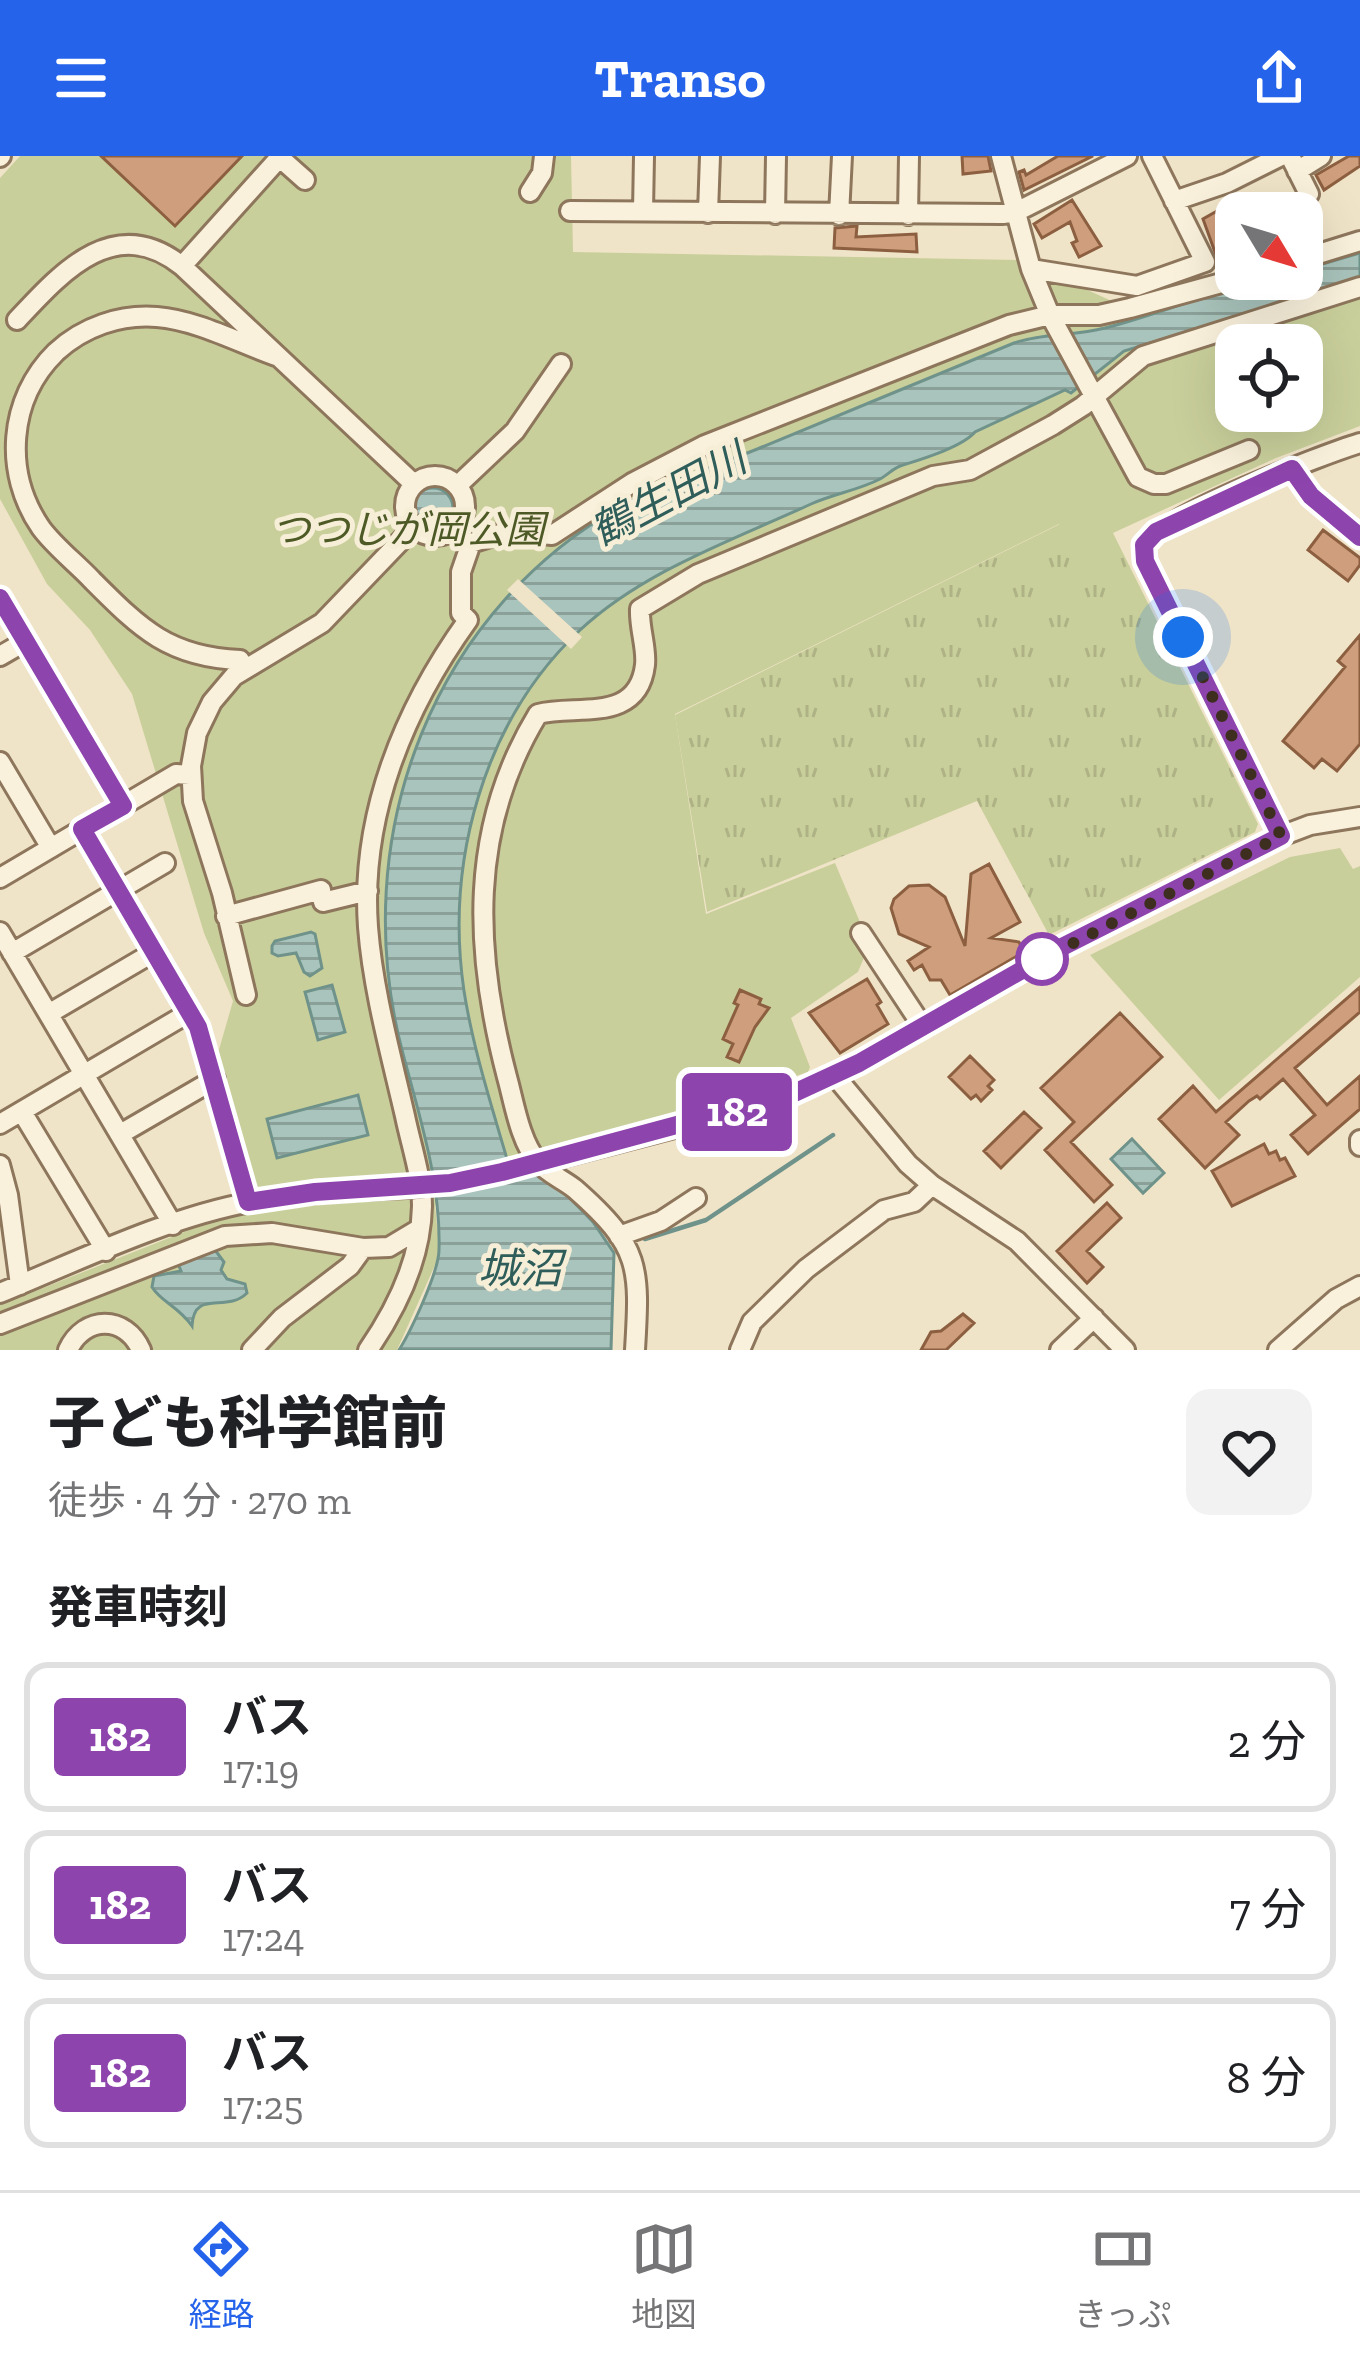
<!DOCTYPE html>
<html lang="ja">
<head>
<meta charset="utf-8">
<style>
  :root { --surface:#fff; --page:#f2f2f2; --text:#202124; --muted:#757577; --line:#e0e0e0; --accent:#2563eb }
  body { margin:0; font-family:"Zilla Slab","Noto Sans JP",serif; background:var(--page); color:var(--text); height:100vh; display:flex; flex-direction:column; font-size:45px; white-space:nowrap }
  * { box-sizing:border-box; margin:0 }
  p { font-size:39px; color:var(--muted) }
  .icon { flex:none; width:66px; height:66px; fill:none; stroke:currentColor; stroke-width:2; stroke-linecap:round; stroke-linejoin:round }
  .map { position:relative; height:1194px; overflow:hidden }
  .details { display:flex; flex-direction:column; background:var(--surface); flex:1 }
  .details>* { flex:none }
  .badge { padding:0 24px; border-radius:9px; font-size:42px; line-height:78px }
  .needle { width:78px; rotate:128deg }
  .fabs { position:absolute; left:1215px; top:36px; display:grid; gap:24px }
  .fabs a { display:grid; place-items:center; width:108px; height:108px; border-radius:24px; background:var(--surface); box-shadow:0 12px 48px #0002; font-size:60px }
  .you { position:absolute; width:60px; height:60px; margin:-30px; border:9px solid #fff; border-radius:50%; background:#1a73e8; box-shadow:0 0 0 18px #1a73e833 }
  .map>.badge { position:absolute; translate:-50% -50%; box-shadow:0 0 0 6px #fff }
  h2 { padding:0 48px; font-size:45px; line-height:108px }
  .round { display:grid; place-items:center; flex:none; width:126px; height:126px; border-radius:24px; background:var(--page) }
  .summary { display:flex; align-items:center; justify-content:space-between; height:204px; padding:0 48px }
  h1 { font-size:57px; font-weight:800; line-height:90px }
  ul { padding:0; list-style:none }
  li { display:flex; align-items:center; gap:36px; height:150px; margin:0 24px 18px; padding:0 24px; border:6px solid var(--line); border-radius:24px }
  li div { flex:1 }
  li b { display:block; font-size:45px }
  li em { font-style:normal }
  li .badge { min-width:132px; font-weight:700; text-align:center }
  header { display:flex; justify-content:space-between; align-items:center; height:156px; padding:0 48px; background:var(--accent); color:#fff; font-size:54px; font-weight:800 }
  .menu { display:flex; justify-content:space-around; align-items:center; height:168px; border-top:3px solid var(--line); background:var(--surface); font-size:33px; color:var(--muted) }
  .menu a { display:grid; justify-items:center; gap:6px }
  .menu .current { color:var(--accent) }
  .map>svg:first-child { display:block }
</style>
</head>
<body>
<header><svg class="icon" aria-label="menu" viewBox="0 0 24 24"><path d="M4 6h16M4 12h16M4 18h16"/></svg>Transo<svg class="icon" aria-label="share" viewBox="0 0 24 24"><path d="M12 15V3M7 8l5-5 5 5M5 13v7h14v-7"/></svg></header>
<div class="map">
<svg width="1360" height="1194" viewBox="0 0 1360 1194">
  <defs>
    <pattern id="grass-tufts" width="24" height="20" patternUnits="userSpaceOnUse" patternTransform="scale(3)"><rect width="24" height="20" fill="#c9cf9b"/><path d="M3 7l-1-3M5 7V3M7 7l1-3M15 17l-1-3M17 17v-4M19 17l1-3" fill="none" stroke="#aeb285"/></pattern>
    <pattern id="water-rules" width="6" height="5" patternUnits="userSpaceOnUse" patternTransform="scale(3)"><rect width="6" height="5" fill="#a9c4bc"/><path d="M0 2.5h6" fill="none" stroke="#8ba098"/></pattern>
  </defs>
  <rect width="100%" height="100%" fill="#f0e4c8"/>
  <path fill="url(#grass-tufts)" d="M 1060,368 L 1113,377 L 1258,668 L 1255,676 L 1049,779 L 977,645 L 707,756 L 675,559 Z"/>
  <path fill="#c9cf9b" fill-rule="evenodd" d="M 20,0 L 571,0 L 573,96 L 1022,104 L 1116,147 L 1236,123 L 1302,123 L 1302,96 L 1360,79 L 1360,270 L 1276,302 L 1113,377 L 1088,412 L 1059,368 L 675,558 L 706,758 L 835,707 L 860,766 L 873,780 L 858,816 L 791,862 L 810,911 L 808,916 L 676,960 L 489,1008 L 435,1050 L 440,1098 L 397,1194 L 0,1194 L 0,1149 L 257,1047 L 218,897 L 233,845 L 204,777 L 132,538 L 90,474 L 47,428 L 0,343 L 0,22 ZM 1236,189 L 1302,189 L 1302,255 L 1236,255 Z
    M 1340,692 L 1353,713 L 1360,710 L 1360,821 L 1219,944 L 1090,799 L 1290,701 Z"/>
  <path fill="url(#water-rules)" stroke="#6f938a" stroke-width="3" d="M 1360,97 L 1360,122 L 1124,195 L 1071,237 L 1065,234 L 975,276 C 962,291 922,303 903,309 C 894,311 888,319 880,323 C 859,334 833,338 811,348 C 733,384 643,415 579,475 C 483,566 445,706 464,835 C 473,892 491,948 507,1003 L 561,1033 L 593,1066 L 614,1097 L 611,1194 L 399,1194 C 411,1175 439,1115 439,1094 C 441,1027 420,962 403,898 C 345,681 432,448 636,342 C 676,322 721,308 762,291 C 846,256 930,222 1014,187 C 1044,177 1074,180 1105,172 C 1170,156 1235,123 1302,123 L 1302,114 Z
    M413 352a20 20 0 1 1 40 0a20 20 0 1 1-40 0Z
    M 311,776 L 315,778 L 322,812 L 310,820 L 304,816 L 296,797 L 278,800 L 272,797 L 272,790 L 275,785 Z
    M 332,829 L 345,876 L 318,884 L 305,836 Z
    M 358,939 L 368,979 L 277,1002 L 267,963 Z
    M 1132,983 L 1164,1017 L 1143,1037 L 1111,1003 Z
    M 215,1094 L 224,1106 L 221,1114 L 227,1123 L 245,1128 L 247,1137 C 226,1158 194,1132 192,1170 C 178,1150 161,1146 152,1131 L 154,1120 L 181,1115 L 177,1105 Z"/>
  <path fill="#f0e4c8" d="M 518,423 L 582,481 L 571,493 L 507,434 Z"/>
  <g fill="none" stroke-linecap="round" stroke-linejoin="round">
    <path stroke="#6f938a" stroke-width="4.5" d="M 645,1083 L 706,1064 L 833,979"/>
  </g>
  <path fill="#cf9f7d" stroke="#8d5f41" stroke-width="3" d="M 101,0 L 242,0 L 175,70 Z
    M 962,0 L 988,0 L 991,15 L 963,18 Z
    M 1058,0 L 1093,0 L 1024,34 L 1019,16 L 1024,14 L 1026,19 Z
    M 1349,0 L 1360,0 L 1360,10 L 1324,34 L 1316,19 Z
    M 1072,44 L 1101,90 L 1079,101 L 1072,87 L 1077,85 L 1070,66 L 1042,82 L 1034,68 Z
    M 1217,55 L 1227,73 L 1236,68 L 1236,86 L 1216,99 L 1203,63 Z
    M 857,70 L 856,81 L 916,78 L 917,96 L 834,92 L 835,72 Z
    M 1323,374 L 1360,402 L 1360,409 L 1348,425 L 1308,394 Z
    M 1360,479 L 1360,588 L 1337,615 L 1322,603 L 1314,612 L 1283,585 L 1345,511 L 1338,505 Z
    M 989,708 L 1020,766 L 991,782 L 1019,786 L 1024,796 L 950,839 L 941,824 L 930,824 L 922,809 L 914,814 L 908,805 L 929,791 L 899,778 L 891,752 L 894,743 L 909,730 L 929,729 L 945,741 L 965,790 L 971,718 Z
    M 867,823 L 881,846 L 877,849 L 888,868 L 840,897 L 809,857 Z
    M 1360,831 L 1360,856 L 1295,912 L 1327,949 L 1360,920 L 1360,953 L 1308,998 L 1291,979 L 1315,959 L 1283,923 L 1260,943 L 1257,940 L 1249,945 L 1226,966 L 1239,979 L 1205,1012 L 1159,963 L 1193,930 L 1216,956 Z
    M 740,834 L 761,843 L 759,848 L 769,852 L 755,871 L 739,906 L 727,901 L 733,888 L 723,883 L 738,849 L 734,847 Z
    M 1120,857 L 1162,901 L 1071,986 L 1112,1029 L 1094,1046 L 1045,994 L 1074,966 L 1041,932 Z
    M 970,900 L 994,924 L 988,930 L 992,934 L 981,945 L 976,939 L 971,943 L 949,921 Z
    M 1024,956 L 1041,972 L 1001,1012 L 984,995 Z
    M 1264,988 L 1269,998 L 1276,995 L 1280,1004 L 1285,1002 L 1295,1020 L 1232,1050 L 1212,1015 Z
    M 1107,1047 L 1121,1062 L 1087,1095 L 1103,1111 L 1087,1127 L 1057,1095 Z
    M 963,1158 L 974,1167 L 946,1194 L 921,1194 L 931,1176 L 941,1175 Z"/>
  <g fill="none" stroke-linecap="round" stroke-linejoin="round">
    <g stroke="#8d765c" stroke-width="24">
      <path id="minor" d="M 278,0 L 305,24
        M 1001,0 L 1031,113 L 1137,130 L 1205,106 L 1152,0
        M 1290,0 L 1309,38
        M 0,1 L 1,0
        M 1297,15 L 1321,0
        M 530,36 L 542,17 L 544,0
        M 1174,45 L 1227,27 L 1281,0
        M 570,55 L 1003,58 L 1016,56 L 1127,0
        M 643,55 L 644,0
        M 708,57 L 710,0
        M 775,58 L 776,0
        M 839,59 L 842,0
        M 908,59 L 909,0
        M 1302,103 L 1360,85
        M 182,110 L 281,0
        M 1031,113 L 1050,159 L 1138,321 L 1154,328 L 1166,328 L 1249,294
        M 17,164 C 61,117 114,56 182,110 L 414,328
        M 1292,312 L 1311,340 L 1360,381
        M405 350a30 30 0 1 1 60 0a30 30 0 1 1-60 0Z
        M 457,330 L 515,275 L 561,208
        M 0,442 L 123,649
        M 0,500 L 26,485
        M 240,504 C 168,501 140,472 92,424 C 76,407 55,391 41,372 C 3,317 8,243 56,196 C 83,171 120,158 157,161 C 197,164 241,188 279,201
        M 0,606 L 51,692
        M 82,673 L 198,871 L 247,1046
        M 1281,680 L 1145,405 L 1144,389 C 1163,360 1321,299 1360,287
        M 0,722 L 176,618 L 190,619
        M 226,760 L 321,734 L 323,746 L 368,735
        M 0,776 L 173,1069
        M 861,777 L 923,871
        M 12,797 L 165,707
        M 246,839 L 222,737 L 193,645 L 191,610 L 197,577 L 212,546 L 234,520 L 322,467 L 414,371
        M 50,857 L 154,796
        M 835,920 L 908,1008 L 932,1029 L 1017,1085 L 1125,1194
        M 22,956 L 106,1095
        M 0,968 L 190,856
        M 122,977 L 215,923
        M 1360,984 L 1360,990
        M 544,1006 L 744,954 L 835,920 L 1064,790 L 1281,680 L 1310,669 L 1360,661
        M 0,1009 L 8,1039 L 20,1129
        M 619,1080 L 661,1065 L 696,1042
        M 0,1137 C 78,1105 168,1061 251,1046 C 303,1036 355,1034 407,1032
        M 0,1168 L 225,1080 L 272,1077 L 363,1092 L 389,1091 L 419,1073
        M 68,1194 C 84,1159 126,1159 141,1194
        M 252,1194 L 282,1162 L 350,1110 L 363,1092
        M 368,1194 C 397,1152 421,1103 422,1050 C 422,1021 411,989 405,960 C 391,899 373,835 368,771 C 360,659 404,553 468,464 L 461,457 L 461,416 L 471,387 L 509,375 L 552,379 L 632,327 L 705,289 L 1009,169 L 1050,159 L 1099,159 L 1130,152 L 1236,123
        M 635,1194 C 640,1111 641,1091 575,1033 C 564,1024 547,1017 538,1006 C 520,986 514,946 507,921 C 474,795 468,673 538,558 C 577,548 638,568 645,509 C 647,492 639,472 640,453 L 698,418 L 933,320 L 970,314 L 1053,269 L 1083,250 L 1143,200 L 1360,131
        M 740,1194 L 752,1166 L 806,1113 L 884,1054 L 914,1046 L 932,1029
        M 1060,1194 L 1094,1162
        M 1278,1194 L 1336,1143 L 1360,1130"/>
    </g>
    <use href="#minor" stroke="#faf1dc" stroke-width="18"/>
    <g stroke="#8d765c" stroke-width="24" stroke-linecap="butt">
      <path id="minor-bridge" d="M 407,1032 L 450,1027 L 544,1006"/>
    </g>
    <use href="#minor-bridge" stroke="#faf1dc" stroke-width="18"/>
  </g>
  <g fill="none" stroke-linecap="round" stroke-linejoin="round">
    <g stroke="#fff" stroke-width="27">
      <path id="line" d="M 0,442 L 123,650 L 82,673 L 198,871 L 248,1046 L 315,1036 L 450,1027 L 502,1016 L 792,938 L 859,907 L 1064,790 L 1281,680 L 1145,405 L 1144,389 L 1156,376 L 1292,313 L 1311,340 L 1360,381"/>
    </g>
    <use href="#line" stroke="#8e44ad" stroke-width="18"/>
    <path stroke="#3d2e20" stroke-width="12" stroke-dasharray="0 21.6" d="M 1042,803 L 1029,810 L 1281,680 L 1183,481"/>
  </g>
  <circle fill="#fff" stroke="#8e44ad" stroke-width="6" cx="1042" cy="803" r="24"/>
  <g text-anchor="middle" stroke-width="10" stroke-linejoin="round" paint-order="stroke">
    <g font-size="39" font-style="italic" fill="#4d5a26" stroke="#f7eed8">
      <text x="408" y="387">つつじが岡公園</text>
    </g>
    <g font-size="42" font-style="italic" fill="#2f5d5a" stroke="#f7eed8">
      <text transform="translate(668 338) rotate(-28)" y="15">鶴生田川</text>
      <text x="520" y="1127">城沼</text>
    </g>
  </g>
</svg>
<div class="fabs">
<a><svg class="needle" viewBox="-14 -14 28 28"><path d="M0-13l5 13h-10z" fill="#e53935"/><path d="M0 13l5-13h-10z" fill="#757577"/></svg></a>
<a><svg class="icon" aria-label="locate" viewBox="0 0 24 24"><circle cx="12" cy="12" r="6"/><path d="M12 2v4M12 18v4M2 12h4M18 12h4"/></svg></a>
</div>
<div class="you" style="left:1183px;top:481px"></div>
<b class="badge" style="left:737px;top:956px;background:#8e44ad;color:#fff">182</b>
</div>
<section class="details">
<div class="summary"><div><h1>子ども科学館前</h1><p>徒歩 · 4 分 · 270 m</p></div><a class="round"><svg class="icon" aria-label="heart" viewBox="0 0 24 24"><path d="M12 20l-8-8c-3-5 5-10 8-4 3-6 11-1 8 4z"/></svg></a></div>
<h2>発車時刻</h2>
<ul>
<li><span class="badge" style="background:#8e44ad;color:#fff">182</span><div><b>バス</b><p>17:19</p></div><em>2 分</em></li>
<li><span class="badge" style="background:#8e44ad;color:#fff">182</span><div><b>バス</b><p>17:24</p></div><em>7 分</em></li>
<li><span class="badge" style="background:#8e44ad;color:#fff">182</span><div><b>バス</b><p>17:25</p></div><em>8 分</em></li>
</ul>
</section>
<nav class="menu">
<a class="current"><svg class="icon" aria-label="directions" viewBox="0 0 24 24"><path d="M12 3l9 9-9 9-9-9zM9 14v-3h6M13 9l2 2-2 2"/></svg>経路</a>
<a><svg class="icon" aria-label="map" viewBox="0 0 24 24"><path d="M3 6l6-2 6 2 6-2v14l-6 2-6-2-6 2zM9 4v14M15 6v14"/></svg>地図</a>
<a><svg class="icon" aria-label="tickets" viewBox="0 0 24 24"><path d="M3 7h18v10H3zM15 7v10"/></svg>きっぷ</a>
</nav>
</body>
</html>
